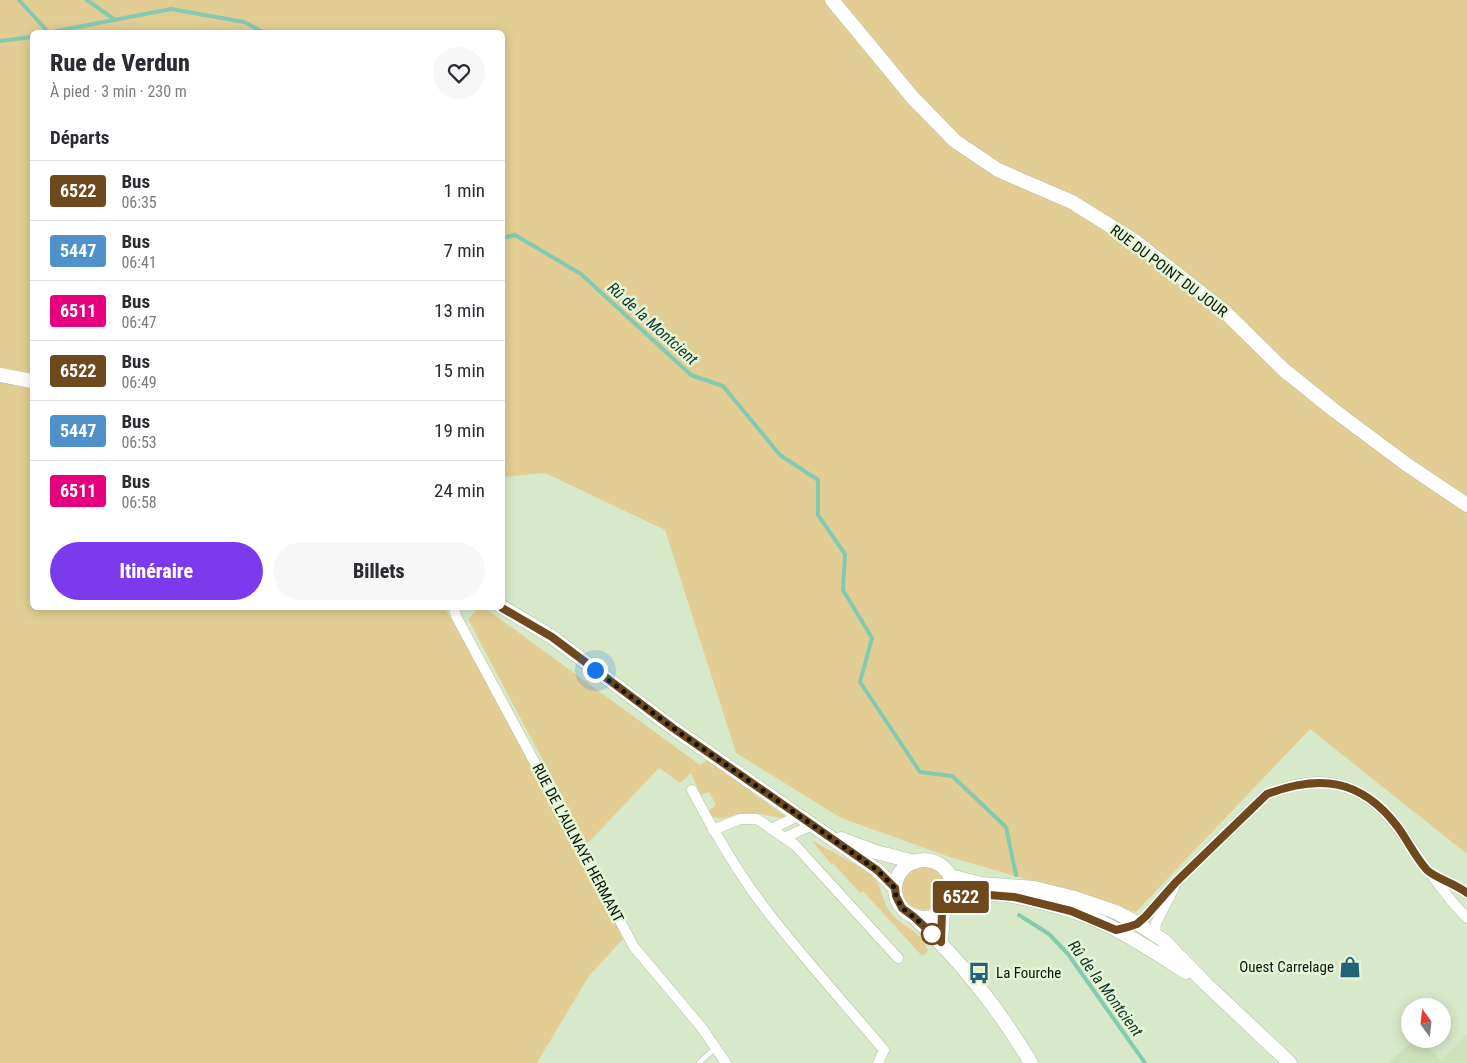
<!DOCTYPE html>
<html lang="fr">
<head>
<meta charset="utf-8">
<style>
  :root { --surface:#fff; --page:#f7f7f7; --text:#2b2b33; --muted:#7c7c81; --line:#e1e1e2; --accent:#7c3aed }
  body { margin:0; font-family:"Roboto Condensed",sans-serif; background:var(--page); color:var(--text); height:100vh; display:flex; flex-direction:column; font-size:19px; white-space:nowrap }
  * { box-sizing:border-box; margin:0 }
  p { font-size:16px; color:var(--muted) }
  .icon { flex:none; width:28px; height:28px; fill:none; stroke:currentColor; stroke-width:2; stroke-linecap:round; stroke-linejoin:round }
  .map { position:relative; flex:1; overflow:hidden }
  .sheet { position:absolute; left:30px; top:30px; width:475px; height:580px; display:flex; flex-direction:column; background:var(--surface); border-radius:8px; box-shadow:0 2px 12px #0003 }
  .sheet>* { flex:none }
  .badge { padding:0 10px; border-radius:4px; font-size:18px; line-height:32px }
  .needle { width:32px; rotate:345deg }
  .tools { position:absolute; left:1401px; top:998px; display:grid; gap:10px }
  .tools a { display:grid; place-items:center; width:50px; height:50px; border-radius:50%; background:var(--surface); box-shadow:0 2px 12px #0003; font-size:25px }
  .you { position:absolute; width:25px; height:25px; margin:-12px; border:4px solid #fff; border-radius:50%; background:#1a73e8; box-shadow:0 0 0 8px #1a73e833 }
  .map>.badge { position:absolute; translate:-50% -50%; box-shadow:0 0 0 2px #fff }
  h2 { padding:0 20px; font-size:19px; line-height:45px }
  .round { display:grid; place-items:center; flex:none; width:52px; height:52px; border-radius:26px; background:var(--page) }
  .headline { display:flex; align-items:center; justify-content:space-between; height:85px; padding:0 20px }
  h1 { font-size:24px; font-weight:800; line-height:38px }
  .action { display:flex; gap:10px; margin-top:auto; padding:10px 20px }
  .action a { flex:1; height:58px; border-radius:30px; background:var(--accent); color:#fff; font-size:20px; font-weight:800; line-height:58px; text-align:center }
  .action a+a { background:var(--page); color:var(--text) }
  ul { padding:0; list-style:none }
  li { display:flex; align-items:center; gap:15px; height:60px; padding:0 20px; border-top:1px solid var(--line) }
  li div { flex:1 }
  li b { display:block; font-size:19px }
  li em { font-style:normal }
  li .badge { min-width:55px; font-weight:700; text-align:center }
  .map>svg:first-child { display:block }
</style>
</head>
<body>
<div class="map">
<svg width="1467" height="1063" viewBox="0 0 1467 1063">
  <rect width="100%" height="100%" fill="#d8e9ca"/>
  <path fill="#cde1bb" d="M 1467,1034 L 1467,1063 L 1388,1063 L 1415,1039 L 1418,1039 L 1441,1060 Z"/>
  <path fill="#e2ce94" d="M 0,0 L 1467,0 L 1467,854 L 1310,729 L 1136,912 L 947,856 L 841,818 L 736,753 L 665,530 L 545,473 L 503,477 L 502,32 L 32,32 L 32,608 L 445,608 L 583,854 L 623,939 L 589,976 L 537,1063 L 0,1063 Z
    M 478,608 L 485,608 L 700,765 L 707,760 L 785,816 L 783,818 C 771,817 760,813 748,813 C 733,813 718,826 708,811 L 716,805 L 709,792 L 701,795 L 691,773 L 680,783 L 659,768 L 587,844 L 468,619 Z
    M 811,840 L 869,872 C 884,886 880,900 891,913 C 904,929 921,929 928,951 L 922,956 L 863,891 L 860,893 L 833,863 L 831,864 Z
    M902 888a22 22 0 1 1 44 0a22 22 0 1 1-44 0Z"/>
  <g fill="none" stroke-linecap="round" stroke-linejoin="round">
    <path stroke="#83cab0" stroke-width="4" d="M 19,0 L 48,32
      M 87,0 L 115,20
      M 52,32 L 171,9 L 244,22 L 263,32
      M 0,41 L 32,37
      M 502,238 L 515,235 L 581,274 L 691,375 L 723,386 L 780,455 L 818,480 L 818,515 L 845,554 L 843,590 L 872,638 L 860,682 L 920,772 L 952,776 L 1006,827 L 1016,875
      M 1019,915 L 1049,934 L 1068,954 L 1145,1063"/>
    <g stroke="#b0c0a2" stroke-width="6">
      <path id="lane" d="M 1433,873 L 1458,886 L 1467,893
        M 699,1063 L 715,1048"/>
    </g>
    <g stroke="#b0c0a2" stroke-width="11">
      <path id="street" d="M 454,608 L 456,616 L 634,947 L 702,1028 L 726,1063
        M 692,790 C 715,834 740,877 771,916 C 807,962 846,1005 884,1050 L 878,1063
        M 771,829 L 798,816
        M 713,830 L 740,819 L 757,819 L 795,845 L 898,958
        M 784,838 L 812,825
        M 1116,929 L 1137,923 L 1146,916 L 1176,882 L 1267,794 C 1287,787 1309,779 1330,783 C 1379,790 1402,835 1429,871 C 1441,888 1453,904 1467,918
        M 1155,935 L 1156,923 L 1174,888"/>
    </g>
    <g stroke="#b0c0a2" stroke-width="15">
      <path id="secondary" d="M 832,0 L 913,98 L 955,141 L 998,170 L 1072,202 L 1136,242 L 1224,311 L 1284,370 L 1335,411 L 1406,464 L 1467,505
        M 0,375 L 32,381
        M 502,607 L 552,637 L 673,728 L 877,870 L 895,888
        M 841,839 L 876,852 L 915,862
        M895 889a29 29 0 1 1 58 0a29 29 0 1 1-58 0Z
        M 950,876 L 981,884 L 1034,888 L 1075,898 L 1116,912 L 1137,923 L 1163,940 L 1206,984 L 1290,1063
        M 952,899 C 960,897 967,895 975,894 C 1009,890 1080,911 1111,927 C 1137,940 1161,956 1186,972
        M 914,917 C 960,960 999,1009 1031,1063
        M 941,942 L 943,912"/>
    </g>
    <use href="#lane" stroke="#fff" stroke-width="5"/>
    <use href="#street" stroke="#fff" stroke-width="10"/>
    <use href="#secondary" stroke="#fff" stroke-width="14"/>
  </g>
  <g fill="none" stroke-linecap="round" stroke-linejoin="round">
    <g stroke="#fff" stroke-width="11">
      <path id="line" d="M 502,608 L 552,637 L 673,728 L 877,870 L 895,888 L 896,896 L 902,908 L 914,917 L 941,942 L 942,912 L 948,906 L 952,899 L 976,894 L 1014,897 L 1071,911 L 1116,930 L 1128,927 L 1137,924 L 1146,916 L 1176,882 L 1267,794 C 1320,774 1361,779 1397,826 C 1407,839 1415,857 1427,870 C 1435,878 1456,884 1467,893"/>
    </g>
    <use href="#line" stroke="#6e491e" stroke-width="8"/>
    <path stroke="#10150b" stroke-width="5" stroke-dasharray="0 9" d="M 595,670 L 673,728 L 877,870 L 895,888 L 896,896 L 902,908 L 914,917 L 932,934"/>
  </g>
  <defs>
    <g id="shop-bare" transform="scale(1.725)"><path d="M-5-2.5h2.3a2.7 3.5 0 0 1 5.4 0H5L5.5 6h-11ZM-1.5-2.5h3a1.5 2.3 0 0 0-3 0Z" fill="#256178" stroke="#e5f6d7" stroke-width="2.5" paint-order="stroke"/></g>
    <g id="bus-bare" transform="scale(1.725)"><path d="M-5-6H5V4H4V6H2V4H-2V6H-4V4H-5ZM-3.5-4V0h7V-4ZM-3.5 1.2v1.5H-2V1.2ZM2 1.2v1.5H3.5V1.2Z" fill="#256178" stroke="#e5f6d7" stroke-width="2.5" paint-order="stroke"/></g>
  </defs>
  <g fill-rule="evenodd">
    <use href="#shop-bare" x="1350" y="967"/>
    <use href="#bus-bare" x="979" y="973"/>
  </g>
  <circle fill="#fff" stroke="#6e491e" stroke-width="2.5" cx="932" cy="934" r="10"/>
  <g text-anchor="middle" stroke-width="5" stroke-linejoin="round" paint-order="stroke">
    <g font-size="15" fill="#10150b" stroke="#e5f6d7">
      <text transform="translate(1169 271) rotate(37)" y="5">RUE DU POINT DU JOUR</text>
      <text transform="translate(578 843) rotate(62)" y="5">RUE DE L'AULNAYE HERMANT</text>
    </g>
    <g font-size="15" fill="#10150b" stroke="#e5f6d7" text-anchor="end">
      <text x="1334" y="972">Ouest Carrelage</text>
      <text x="996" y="978" text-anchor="start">La Fourche</text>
    </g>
    <g font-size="16" font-style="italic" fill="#133429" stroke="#e5f6d7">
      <text transform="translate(653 323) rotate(42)" y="6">Rû de la Montcient</text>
      <text transform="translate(1106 988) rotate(54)" y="6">Rû de la Montcient</text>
    </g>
  </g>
</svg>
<div class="tools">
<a><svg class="needle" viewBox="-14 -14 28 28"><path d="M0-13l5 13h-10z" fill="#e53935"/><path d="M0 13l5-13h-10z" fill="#7c7c81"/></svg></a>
</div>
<div class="you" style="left:595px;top:670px"></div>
<b class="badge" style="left:961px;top:897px;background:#6e491e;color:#fff">6522</b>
<section class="sheet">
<div class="headline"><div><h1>Rue de Verdun</h1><p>À pied · 3 min · 230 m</p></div><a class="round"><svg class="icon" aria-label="heart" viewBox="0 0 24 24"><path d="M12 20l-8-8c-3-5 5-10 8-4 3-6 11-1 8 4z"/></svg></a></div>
<h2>Départs</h2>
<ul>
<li><span class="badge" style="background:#6e491e;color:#fff">6522</span><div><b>Bus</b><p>06:35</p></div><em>1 min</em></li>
<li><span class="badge" style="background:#5091cb;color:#fff">5447</span><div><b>Bus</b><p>06:41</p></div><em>7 min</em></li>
<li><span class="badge" style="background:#e6007e;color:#fff">6511</span><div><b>Bus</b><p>06:47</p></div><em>13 min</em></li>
<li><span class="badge" style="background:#6e491e;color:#fff">6522</span><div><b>Bus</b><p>06:49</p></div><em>15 min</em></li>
<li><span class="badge" style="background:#5091cb;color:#fff">5447</span><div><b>Bus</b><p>06:53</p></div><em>19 min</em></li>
<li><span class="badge" style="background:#e6007e;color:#fff">6511</span><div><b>Bus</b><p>06:58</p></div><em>24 min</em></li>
</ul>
<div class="action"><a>Itinéraire</a><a>Billets</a></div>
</section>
</div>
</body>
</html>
